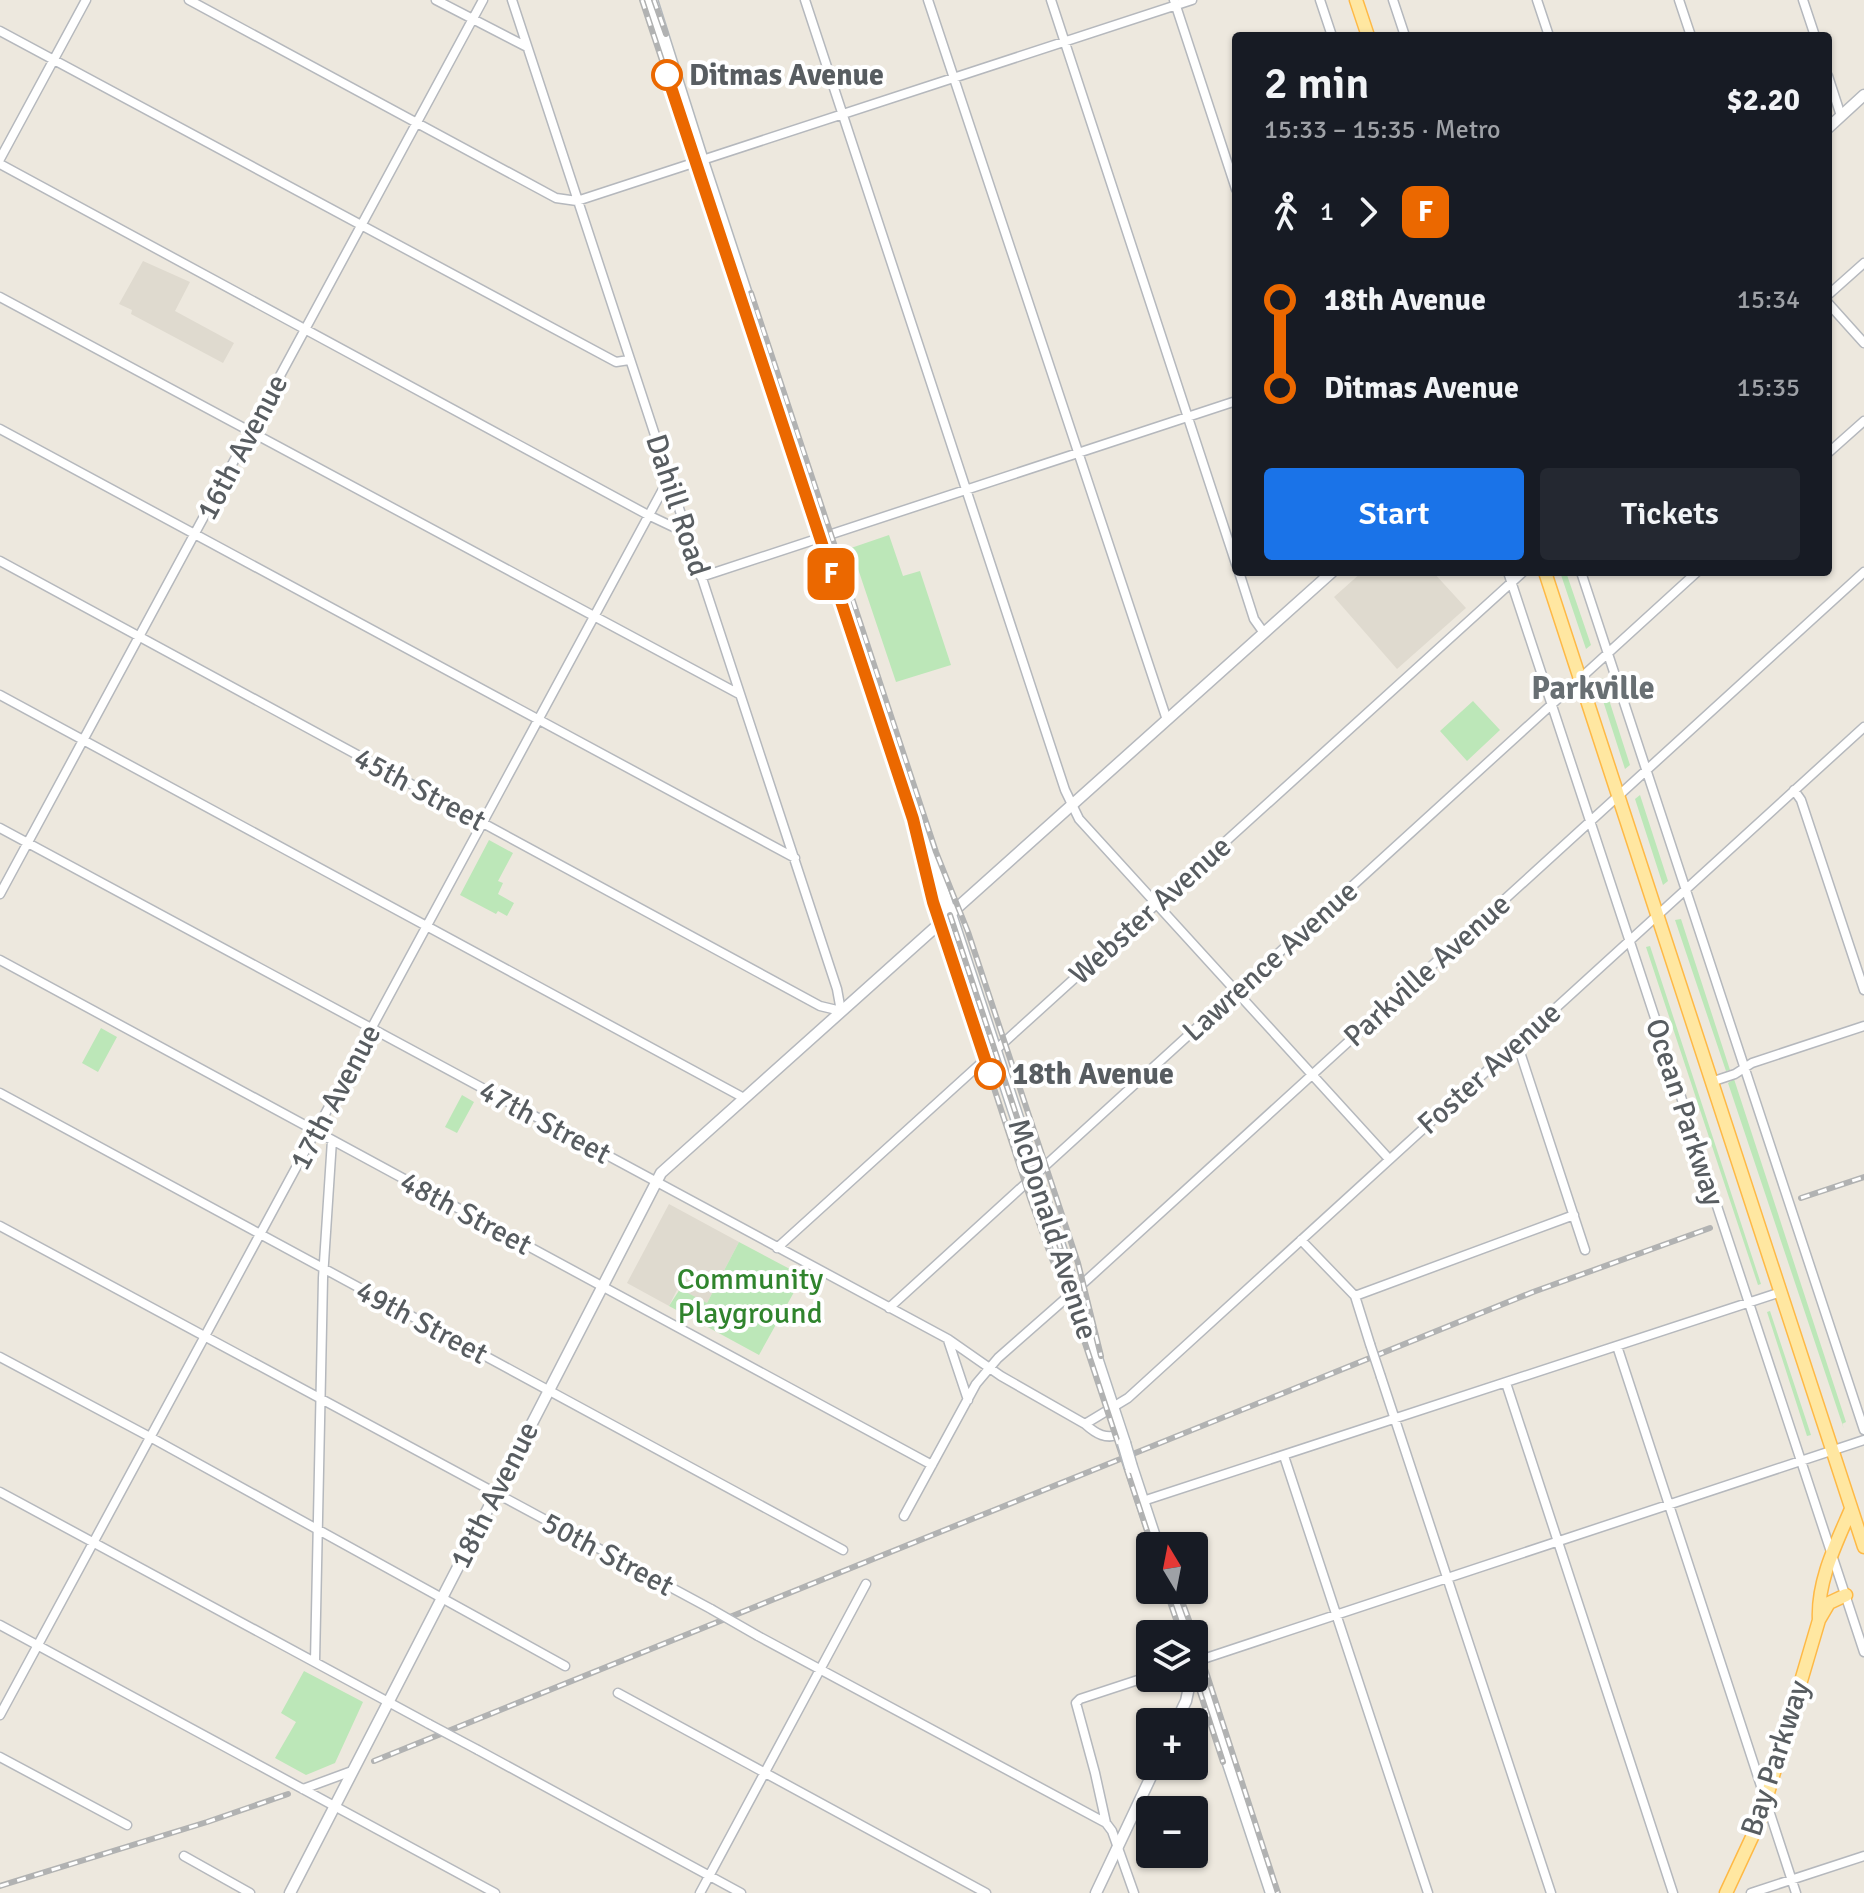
<!DOCTYPE html>
<html lang="en">
<head>
<meta charset="utf-8">
<style>
  :root { --surface:#171b24; --page:#242831; --text:#f1f3f6; --muted:#9ea1a6; --accent:#1a73e8 }
  body { margin:0; font-family:Signika,sans-serif; background:var(--page); color:var(--text); height:100vh; display:flex; flex-direction:column; font-size:30px; white-space:nowrap }
  * { box-sizing:border-box; margin:0 }
  p { font-size:26px; color:var(--muted) }
  .icon { flex:none; width:44px; height:44px; fill:none; stroke:currentColor; stroke-width:2; stroke-linecap:round; stroke-linejoin:round }
  .map { position:relative; flex:1; overflow:hidden }
  .details { position:absolute; left:1232px; top:32px; width:600px; height:544px; display:flex; flex-direction:column; background:var(--surface); border-radius:8px; box-shadow:0 2px 6px #0004 }
  .details>* { flex:none }
  .badge { padding:0 16px; border-radius:12px; font-size:28px; line-height:52px }
  .needle { width:52px; rotate:350deg }
  .tools { position:absolute; left:1136px; top:1532px; display:grid; gap:16px }
  .tools a { display:grid; place-items:center; width:72px; height:72px; border-radius:8px; background:var(--surface); box-shadow:0 2px 6px #0004; font-size:40px }
  .map>.badge { position:absolute; translate:-50% -50%; box-shadow:0 0 0 4px #fff }
  .legs { display:flex; align-items:center; gap:12px; height:88px; padding:0 32px; font-size:26px }
  .legs p { margin-inline-start:auto }
  .head { display:flex; align-items:center; justify-content:space-between; height:136px; padding:0 32px }
  h1 { font-size:44px; font-weight:600; line-height:60px }
  .button { display:flex; gap:16px; margin-top:auto; padding:16px 32px }
  .button a { flex:1; height:92px; border-radius:8px; background:var(--accent); color:#fff; font-size:32px; font-weight:600; line-height:92px; text-align:center }
  .button a+a { background:var(--page); color:var(--text) }
  ul { padding:0 32px; list-style:none }
  li { display:flex; align-items:center; gap:28px; height:88px; font-size:30px }
  li i { display:grid; place-items:center; width:12px; height:100%; margin:0 10px; background:currentColor }
  li i::after { content:''; width:20px; height:20px; margin:-10px; border:6px solid; border-radius:50%; background:var(--surface) }
  li p { margin-inline-start:auto }
  li:first-child i { background:linear-gradient(#0000 50%,currentColor 0) }
  li:last-child i { background:linear-gradient(currentColor 50%,#0000 0) }
  .map>svg:first-child { display:block }
</style>
</head>
<body>
<div class="map">
<svg width="1864" height="1893" viewBox="0 0 1864 1893">
  <rect width="100%" height="100%" fill="#ede8de"/>
  <path fill="#dfdacf" d="M 143,261 L 190,282 L 175,311 L 234,343 L 223,363 L 131,314 L 132,310 L 119,304 Z
    M 1362,572 L 1433,572 L 1466,608 L 1397,669 L 1334,597 Z
    M 669,1204 L 739,1242 L 707,1303 L 677,1290 L 669,1306 L 627,1283 Z"/>
  <path fill="#bce7b8" d="M 889,535 L 903,576 L 920,571 L 951,665 L 896,682 L 851,548 Z
    M 1560,572 L 1566,572 L 1591,645 L 1586,649 Z
    M 1602,678 L 1630,765 L 1625,769 L 1597,682 Z
    M 1473,701 L 1500,730 L 1467,761 L 1440,731 Z
    M 1640,795 L 1668,881 L 1663,885 L 1635,799 Z
    M 489,840 L 513,853 L 498,881 L 503,883 L 498,894 L 514,903 L 507,916 L 498,911 L 496,914 L 460,895 Z
    M 1681,919 L 1730,1070 L 1726,1071 L 1675,920 Z
    M 1650,946 L 1761,1284 L 1758,1285 L 1646,947 Z
    M 101,1028 L 117,1037 L 98,1072 L 82,1063 Z
    M 1734,1079 L 1846,1422 L 1842,1424 L 1844,1429 L 1728,1083 Z
    M 462,1095 L 474,1102 L 457,1133 L 445,1127 Z
    M 739,1242 L 803,1276 L 759,1355 L 669,1306 L 680,1289 L 707,1303 Z
    M 1770,1311 L 1811,1435 L 1807,1436 L 1767,1312 Z
    M 304,1671 L 363,1702 L 335,1763 L 306,1775 L 275,1758 L 296,1722 L 281,1713 Z"/>
  <g fill="none" stroke-linecap="round" stroke-linejoin="round">
    <g stroke="#b5b8bd" stroke-width="11">
      <path id="minor" d="M 189,0 L 556,198 L 577,201 L 1192,0
        M 436,0 L 527,47
        M 805,0 L 1065,790 L 1079,819 L 1389,1159
        M 928,0 L 1167,720
        M 1051,0 L 1236,564
        M 1174,0 L 1236,189
        M 1320,0 L 1332,36
        M 1393,0 L 1405,36
        M 1537,0 L 1549,36
        M 1679,0 L 1691,36
        M 1803,0 L 1815,36
        M 0,31 L 616,362 L 629,360
        M 1828,76 L 1841,116
        M 0,159 L 86,0
        M 0,164 L 648,515 L 686,533
        M 1828,295 L 1864,263
        M 0,297 L 739,694
        M 1828,303 L 1864,343
        M 0,429 L 795,858
        M 1828,453 L 1864,421
        M 0,561 L 820,1006 L 841,1011 L 837,989 L 512,0
        M 1239,572 L 1254,619 L 1264,633
        M 1508,572 L 1864,1652
        M 1581,572 L 1864,1430
        M 701,577 L 1236,401
        M 0,695 L 744,1098
        M 1794,790 L 1801,800 L 1864,990
        M 0,828 L 948,1339 L 1001,1376 L 1085,1424 C 1096,1434 1106,1440 1121,1434
        M 0,894 L 483,0
        M 0,960 L 932,1465
        M 1517,1043 L 1585,1250
        M 1711,1082 L 1735,1074 L 1752,1063 L 1864,1026
        M 0,1093 L 843,1550
        M 0,1226 L 711,1609
        M 1301,1240 L 1355,1296 L 1370,1344
        M 777,1248 L 1523,572
        M 1355,1296 L 1574,1215
        M 889,1308 L 1697,572
        M 948,1340 L 968,1400
        M 1617,1346 L 1796,1893
        M 0,1357 L 150,1437 L 565,1666
        M 1381,1377 L 1551,1893
        M 1506,1383 L 1673,1893
        M 1085,1424 L 1128,1398 L 1864,727
        M 1284,1456 L 1428,1893
        M 0,1492 L 429,1724
        M 1143,1501 L 1781,1292
        M 904,1516 L 976,1384 L 998,1358 L 1089,1278 L 1864,572
        M 0,1625 L 495,1893
        M 758,1636 L 1106,1823 L 1112,1831 L 1134,1893
        M 315,1662 L 323,1278 L 332,1140
        M 1194,1662 L 1864,1440
        M 618,1693 L 986,1893
        M 0,1715 L 669,478
        M 478,1750 L 741,1893
        M 0,1757 L 127,1825
        M 303,1789 L 352,1771
        M 1106,1823 L 1095,1773 L 1076,1703 L 1080,1699 L 1150,1676
        M 184,1856 L 250,1893
        M 700,1893 L 866,1584
        M 1751,1893 L 1864,1856"/>
    </g>
    <g stroke="#b5b8bd" stroke-width="13">
      <path id="tertiary" d="M 1828,128 L 1864,95
        M 1176,1722 L 1186,1701 L 1191,1678
        M 290,1893 L 661,1173 L 1332,572
        M 1096,1893 L 1156,1766"/>
    </g>
    <g stroke="#b3b8bd" stroke-width="15">
      <path id="secondary" d="M 651,0 L 702,161 L 1124,1443
        M 1131,1467 L 1157,1546
        M 1172,1590 L 1186,1634
        M 1194,1658 L 1272,1893"/>
    </g>
    <g stroke="#feb946" stroke-width="15">
      <path id="primary" d="M 1356,0 L 1368,36
        M 1545,572 L 1864,1547
        M 1819,1620 C 1817,1581 1836,1544 1851,1509
        M 1726,1893 L 1760,1820 L 1819,1620 L 1829,1603 L 1846,1595"/>
    </g>
    <use href="#minor" stroke="#fff" stroke-width="8"/>
    <use href="#tertiary" stroke="#fff" stroke-width="10"/>
    <use href="#secondary" stroke="#fff" stroke-width="12"/>
    <use href="#primary" stroke="#ffe7a1" stroke-width="12"/>
    <g stroke="#b1b2b2" stroke-width="6">
      <path id="rail" d="M 642,0 L 913,819 L 933,902 L 1031,1201 L 1052,1259 L 1076,1316 L 1152,1546
        M 654,0 L 666,34
        M 751,293 L 936,852 L 968,932 L 1078,1263 L 1101,1356
        M 950,915 L 1061,1250
        M 1801,1198 L 1864,1177
        M 1166,1590 L 1181,1634
        M 1178,1590 L 1194,1634
        M 1194,1635 L 1278,1893
        M 1194,1674 L 1223,1762
        M 374,1761 L 1533,1292 L 1710,1228
        M 0,1886 L 207,1822 L 288,1794"/>
    </g>
    <use href="#rail" stroke="#fff" stroke-width="3" stroke-dasharray="9" stroke-linecap="butt"/>
    <g stroke="#b5b8bd" stroke-width="11" stroke-linecap="butt">
      <path id="minor-bridge" d="M 1370,1344 L 1381,1377
        M 711,1609 L 758,1636
        M 429,1724 L 478,1750"/>
    </g>
    <g stroke="#b3b8bd" stroke-width="15" stroke-linecap="butt">
      <path id="secondary-bridge" d="M 1124,1443 L 1131,1467"/>
    </g>
    <use href="#minor-bridge" stroke="#fff" stroke-width="8"/>
    <use href="#secondary-bridge" stroke="#fff" stroke-width="12"/>
  </g>
  <g fill="none" stroke-linecap="round" stroke-linejoin="round">
    <g stroke="#fff" stroke-width="18">
      <path id="line-1" d="M 667,75 L 913,819 L 933,902 L 990,1074"/>
    </g>
    <use href="#line-1" stroke="#eb6800" stroke-width="12"/>
  </g>
  <g fill="#fff" stroke="#eb6800" stroke-width="4">
    <circle cx="667" cy="75" r="14"/>
    <circle cx="990" cy="1074" r="14"/>
  </g>
  <g text-anchor="middle" stroke-width="8" stroke-linejoin="round" paint-order="stroke">
    <g font-size="30" font-weight="bold" fill="#585d61" stroke="#fff" text-anchor="start">
      <text x="689" y="85">Ditmas Avenue</text>
      <text x="1012" y="1084">18th Avenue</text>
    </g>
    <g font-size="30" fill="#585d61" stroke="#fff">
      <text transform="translate(242 447) rotate(-62)" y="10">16th Avenue</text>
      <text transform="translate(678 505) rotate(72)" y="10">Dahill Road</text>
      <text transform="translate(420 789) rotate(28)" y="10">45th Street</text>
      <text transform="translate(1150 910) rotate(-42)" y="10">Webster Avenue</text>
      <text transform="translate(1270 961) rotate(-42)" y="10">Lawrence Avenue</text>
      <text transform="translate(1427 970) rotate(-42)" y="10">Parkville Avenue</text>
      <text transform="translate(1489 1068) rotate(-42)" y="10">Foster Avenue</text>
      <text transform="translate(335 1097) rotate(-62)" y="10">17th Avenue</text>
      <text transform="translate(1685 1112) rotate(72)" y="10">Ocean Parkway</text>
      <text transform="translate(545 1122) rotate(28)" y="10">47th Street</text>
      <text transform="translate(466 1213) rotate(28)" y="10">48th Street</text>
      <text transform="translate(1053 1229) rotate(72)" y="10">McDonald Avenue</text>
      <text transform="translate(422 1322) rotate(28)" y="10">49th Street</text>
      <text transform="translate(494 1495) rotate(-63)" y="10">18th Avenue</text>
      <text transform="translate(608 1554) rotate(28)" y="10">50th Street</text>
      <text transform="translate(1775 1758) rotate(-72)" y="10">Bay Parkway</text>
    </g>
    <g font-size="30" fill="#30842d" stroke="#fff">
      <text x="750" y="1289">Community<tspan x="750" dy="34">Playground</tspan></text>
    </g>
    <g font-size="32" font-weight="bold" fill="#686f73" stroke="#fff">
      <text x="1593" y="699">Parkville</text>
    </g>
  </g>
</svg>
<div class="tools">
<a><svg class="needle" viewBox="-14 -14 28 28"><path d="M0-13l5 13h-10z" fill="#e53935"/><path d="M0 13l5-13h-10z" fill="#9ea1a6"/></svg></a>
<a><svg class="icon" aria-label="layers" viewBox="0 0 24 24"><path d="M12 4l9 5-9 5-9-5zM3 14l9 5 9-5"/></svg></a>
<a>+</a>
<a>−</a>
</div>
<b class="badge" style="left:831px;top:574px;background:#eb6800;color:#fff">F</b>
<section class="details">
<div class="head"><div><h1>2 min</h1><p>15:33 – 15:35 · Metro</p></div><b>$2.20</b></div>
<div class="legs"><svg class="icon" aria-label="walk" viewBox="0 0 24 24"><circle cx="13" cy="4" r="2"/><path d="M13 8l-2 6 4 7M11 14l-3 7M7 12l3-4h3l4 4"/></svg>1<svg class="icon" aria-label="forward" viewBox="0 0 24 24"><path d="M9 5l7 7-7 7"/></svg><b class="badge" style="background:#eb6800;color:#fff">F</b></div>
<ul>
<li><i style="color:#eb6800"></i><b>18th Avenue</b><p>15:34</p></li>
<li><i style="color:#eb6800"></i><b>Ditmas Avenue</b><p>15:35</p></li>
</ul>
<div class="button"><a>Start</a><a>Tickets</a></div>
</section>
</div>
</body>
</html>
